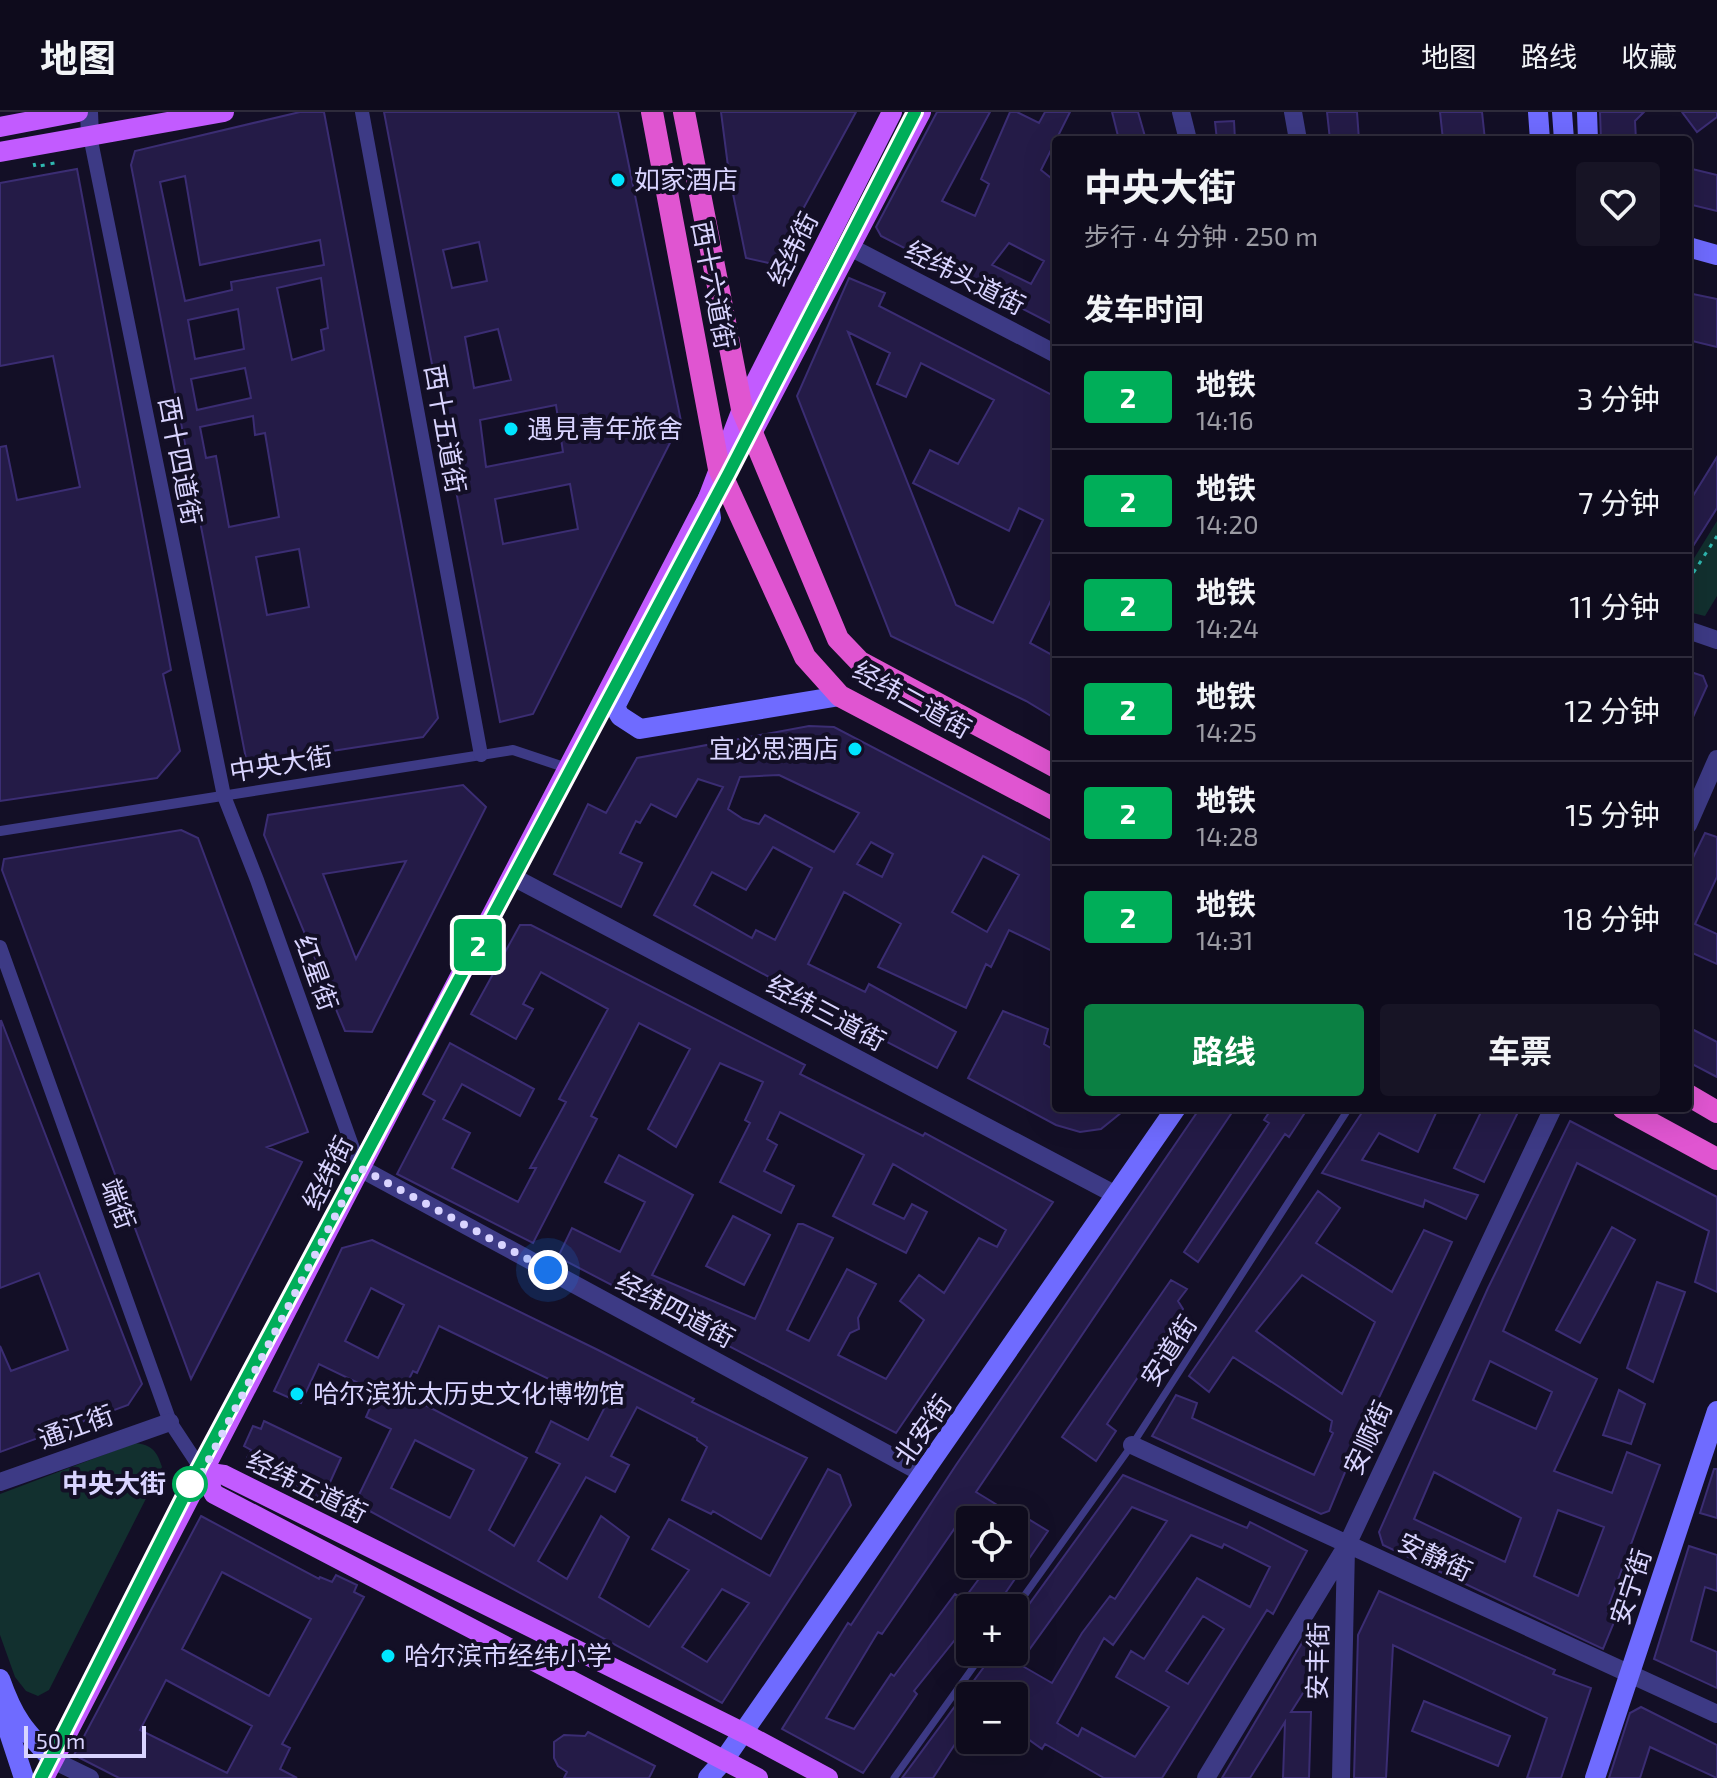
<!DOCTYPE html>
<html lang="zh">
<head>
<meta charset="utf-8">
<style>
  :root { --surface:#0e0b1c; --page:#171425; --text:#f1f3f6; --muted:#9b9ba3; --line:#2e2b3b; --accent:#0b8043 }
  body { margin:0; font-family:"Exo 2","Noto Sans SC",sans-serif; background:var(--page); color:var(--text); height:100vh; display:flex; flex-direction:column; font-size:30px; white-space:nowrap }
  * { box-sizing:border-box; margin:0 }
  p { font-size:26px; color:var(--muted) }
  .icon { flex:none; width:44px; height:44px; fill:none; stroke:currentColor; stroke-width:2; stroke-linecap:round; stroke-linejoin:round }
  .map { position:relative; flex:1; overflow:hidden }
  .details { position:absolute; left:1052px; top:24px; width:640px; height:976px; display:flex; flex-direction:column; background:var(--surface); border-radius:8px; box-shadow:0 8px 32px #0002,0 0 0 2px var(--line) }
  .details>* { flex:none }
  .badge { padding:0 16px; border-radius:6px; font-size:28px; line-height:52px }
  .buttons { position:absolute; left:956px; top:1394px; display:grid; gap:16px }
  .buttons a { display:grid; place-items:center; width:72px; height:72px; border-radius:8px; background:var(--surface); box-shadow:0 8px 32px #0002,0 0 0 2px var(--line); font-size:40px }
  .scale { position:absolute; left:24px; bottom:20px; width:122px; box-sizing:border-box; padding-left:8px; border:4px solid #d9d4ff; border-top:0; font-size:22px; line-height:28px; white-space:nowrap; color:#d9d4ff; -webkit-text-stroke:6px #130f26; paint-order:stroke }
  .you { position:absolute; width:40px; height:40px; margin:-20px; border:6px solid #fff; border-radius:50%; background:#1a73e8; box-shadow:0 0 0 12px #1a73e833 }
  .map>.badge { position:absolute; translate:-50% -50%; box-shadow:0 0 0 4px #fff }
  h2 { padding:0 32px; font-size:30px; line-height:72px }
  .round { display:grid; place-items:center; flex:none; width:84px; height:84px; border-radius:8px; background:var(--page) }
  .summary { display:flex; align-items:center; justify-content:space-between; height:136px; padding:0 32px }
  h1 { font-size:38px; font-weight:700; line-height:60px }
  .action { display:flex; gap:16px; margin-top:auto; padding:16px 32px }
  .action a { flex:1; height:92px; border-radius:8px; background:var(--accent); color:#fff; font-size:32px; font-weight:700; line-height:92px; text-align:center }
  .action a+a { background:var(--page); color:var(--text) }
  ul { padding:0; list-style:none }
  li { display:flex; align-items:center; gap:24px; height:104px; padding:0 32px; border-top:2px solid var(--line) }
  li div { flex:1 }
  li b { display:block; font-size:30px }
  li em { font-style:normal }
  li .badge { min-width:88px; font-weight:700; text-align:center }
  header { display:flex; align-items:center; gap:48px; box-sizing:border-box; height:112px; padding:0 40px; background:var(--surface); border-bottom:2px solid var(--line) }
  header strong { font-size:38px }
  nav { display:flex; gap:44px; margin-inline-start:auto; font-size:28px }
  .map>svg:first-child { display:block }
</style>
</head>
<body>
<header>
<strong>地图</strong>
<nav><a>地图</a><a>路线</a><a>收藏</a></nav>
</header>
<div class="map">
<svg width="1717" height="1666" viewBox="0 0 1717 1666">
  <rect width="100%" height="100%" fill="#130f26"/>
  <path fill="#12302f" d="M 1717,409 L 1717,484 L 1705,504 L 1688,500 L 1688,456 Z
    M 135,1331 C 152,1333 157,1339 162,1355 L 49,1578 L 38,1584 L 26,1579 L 15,1565 L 0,1523 L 0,1382 Z"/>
  <path fill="#241b47" stroke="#3b2d73" stroke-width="2" fill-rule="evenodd" d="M 300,0 L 324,0 L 438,606 L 423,625 L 247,652 L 131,53 L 135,39 ZM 185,64 L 200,153 L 320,128 L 324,153 L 231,170 L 232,178 L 185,189 L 160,70 ZM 321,166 L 328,216 L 321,218 L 324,238 L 292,248 L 277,176 ZM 238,197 L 244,237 L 195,247 L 188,208 ZM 245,256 L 251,286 L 197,298 L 191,267 ZM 253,304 L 255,323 L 265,321 L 279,405 L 229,415 L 216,344 L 206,346 L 200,315 ZM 299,437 L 309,495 L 267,503 L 256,445 Z
    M 384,0 L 618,0 L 681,309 L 533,602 L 500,610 ZM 479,130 L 487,169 L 452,176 L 443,138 ZM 498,217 L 511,268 L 474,276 L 465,225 ZM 556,293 L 563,340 L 486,355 L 480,308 ZM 570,372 L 578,417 L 503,432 L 495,387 Z
    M 721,0 L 856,0 L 773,152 L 746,146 L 729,62 Z
    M 937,0 L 990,0 L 942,89 L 975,104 L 989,72 L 981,67 L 1010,0 L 1017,0 L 1039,11 L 1045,0 L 1070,0 L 1041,58 L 1056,70 L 1056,214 L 881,124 L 876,115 ZM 1009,131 L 1044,149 L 1031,172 L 992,153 Z
    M 1112,0 L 1138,0 L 1146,28 L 1119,28 Z
    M 1327,0 L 1357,0 L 1359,28 L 1330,28 Z
    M 1440,0 L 1482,0 L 1485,28 L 1443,28 Z
    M 1600,0 L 1644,0 L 1635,9 L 1636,28 L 1601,28 Z
    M 1682,0 L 1717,0 L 1717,5 L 1697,20 Z
    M 1234,9 L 1235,28 L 1217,28 L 1215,10 Z
    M 1688,56 L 1717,63 L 1717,99 L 1688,92 Z
    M 77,57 L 171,558 L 163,562 L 180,639 L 157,666 L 0,689 L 0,335 L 6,334 L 17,388 L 80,375 L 53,244 L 0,254 L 0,71 Z
    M 849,166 L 885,181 L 879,194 L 1056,285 L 1056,478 L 1030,531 L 1056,545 L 1056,607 L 1026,589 L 891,524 L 797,284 ZM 848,220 L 890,241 L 877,272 L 906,285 L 921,251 L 994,288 L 958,352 L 930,338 L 913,371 L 1009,419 L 1019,396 L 1043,408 L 993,511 L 956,493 Z
    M 1688,181 L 1717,187 L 1717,235 L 1688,228 Z
    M 1717,345 L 1717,396 L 1688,442 L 1688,392 Z
    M 1688,559 L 1703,564 L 1707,574 L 1688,616 Z
    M 809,614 L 834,615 L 1056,731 L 1056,841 L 1009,818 L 991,855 L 986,852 L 966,896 L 878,855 L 901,812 L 844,780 L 808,852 L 865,880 L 869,872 L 956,920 L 937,956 L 768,868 L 769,865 L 654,803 L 723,675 L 698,667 L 676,705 L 651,692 L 640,711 L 636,709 L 620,741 L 642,751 L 621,795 L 554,762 L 588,692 L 606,701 L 637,646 ZM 779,663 L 859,701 L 834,740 L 765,703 L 759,712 L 743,707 L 728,697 L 740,665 ZM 871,730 L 893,742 L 882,765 L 857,752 ZM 773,735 L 812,756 L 775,828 L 756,818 L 752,826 L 694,793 L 712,760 L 746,778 ZM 983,744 L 1019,763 L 987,820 L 952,800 Z
    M 463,673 L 486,695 L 372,920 L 345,919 L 264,723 L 268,703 ZM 406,749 L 356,847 L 323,762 Z
    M 181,718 L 198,726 L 308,1020 L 267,1035 L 302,1050 L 191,1267 L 2,758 L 4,747 Z
    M 1705,721 L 1717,725 L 1717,765 L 1695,812 L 1717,822 L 1717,852 L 1688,839 L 1688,756 Z
    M 520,813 L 531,813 L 805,953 L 800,962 L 923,1024 L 925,1021 L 1053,1090 L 896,1321 L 558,1145 L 572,1116 L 620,1140 L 645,1090 L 605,1070 L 619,1043 L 693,1083 L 652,1163 L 755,1207 L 798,1112 L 803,1112 L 833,1126 L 787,1218 L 809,1229 L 847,1157 L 876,1172 L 858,1206 L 859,1217 L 850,1221 L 838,1243 L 886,1267 L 924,1208 L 900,1189 L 919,1163 L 944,1181 L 979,1126 L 997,1135 L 1006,1118 L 893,1052 L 873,1092 L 904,1107 L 912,1092 L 927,1100 L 906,1141 L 833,1104 L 864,1043 L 780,1000 L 767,1027 L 777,1033 L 764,1059 L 794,1074 L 781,1101 L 720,1070 L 750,1011 L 745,1008 L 763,970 L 720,951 L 676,1035 L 648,1017 L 690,937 L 639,911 L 591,1004 L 597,1007 L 533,1131 L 397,1062 L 435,989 L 423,982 L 450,931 L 534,977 L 520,1004 L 462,972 L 443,1007 L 470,1021 L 452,1056 L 518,1090 L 536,1056 L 530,1056 L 566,990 L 559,987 L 608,897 L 541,860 L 523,892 L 533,897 L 516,927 L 471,902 Z
    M 1003,899 L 1048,917 L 1044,932 L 1056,939 L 1056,996 L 1127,996 L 1101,1017 L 1080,1020 L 1056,1013 L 968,966 Z
    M 1,908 L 142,1272 L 128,1293 L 0,1340 L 0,1234 L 11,1259 L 68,1238 L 39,1161 L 0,1176 Z
    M 1688,915 L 1717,930 L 1717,965 L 1688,950 Z
    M 1200,996 L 1235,996 L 976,1380 L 1022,1408 L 1025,1405 L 1048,1419 L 995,1496 L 970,1496 L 970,1509 L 914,1579 L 917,1582 L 863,1661 L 782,1617 L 848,1511 L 851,1513 L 956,1353 ZM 970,1408 L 1014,1408 L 1014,1452 L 990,1452 L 964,1487 L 955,1482 L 894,1564 L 891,1562 L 854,1617 L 826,1606 L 878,1520 L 882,1522 L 959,1410 L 970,1416 Z
    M 1272,996 L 1308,996 L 1289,1025 L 1285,1022 L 1198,1150 L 1184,1140 L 1269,1011 L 1264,1008 Z
    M 1365,996 L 1425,996 L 1436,1001 L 1418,1040 L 1379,1021 L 1362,1048 L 1478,1083 L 1466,1107 L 1425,1088 L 1423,1095 L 1322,1061 Z
    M 1483,996 L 1520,996 L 1484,1070 L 1454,1056 Z
    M 1570,1009 L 1717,1085 L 1717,1180 L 1695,1170 L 1709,1119 L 1577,1051 L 1503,1219 L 1597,1267 L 1554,1359 L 1612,1381 L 1627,1340 L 1660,1353 L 1607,1498 L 1617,1503 L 1603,1537 L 1383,1433 L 1379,1420 L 1488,1176 ZM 1490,1249 L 1552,1280 L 1536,1317 L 1473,1288 ZM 1434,1360 L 1521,1406 L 1505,1450 L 1414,1407 ZM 1558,1398 L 1604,1415 L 1578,1484 L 1534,1464 Z
    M 1318,1079 L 1340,1096 L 1316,1131 L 1392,1180 L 1424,1118 L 1452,1130 L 1353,1341 L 1329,1399 L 1321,1402 L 1152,1324 L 1176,1283 L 1197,1291 L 1192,1306 L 1314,1363 L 1333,1321 L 1330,1319 L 1332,1309 L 1233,1245 L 1209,1280 L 1189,1264 ZM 1302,1163 L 1375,1210 L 1342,1282 L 1256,1219 Z
    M 733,1104 L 770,1123 L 744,1173 L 706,1154 Z
    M 1612,1115 L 1635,1128 L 1580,1231 L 1556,1218 Z
    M 372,1128 L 598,1238 L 694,1287 L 692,1290 L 807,1346 L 761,1427 L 713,1399 L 711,1402 L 682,1388 L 707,1335 L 697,1328 L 697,1326 L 637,1295 L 611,1344 L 629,1353 L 615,1380 L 586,1365 L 538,1449 L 567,1467 L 601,1404 L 629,1425 L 599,1485 L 649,1515 L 689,1458 L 652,1437 L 669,1407 L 770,1464 L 828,1357 L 840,1363 L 851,1393 L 722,1591 L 355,1391 L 391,1317 L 366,1305 L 377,1280 L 319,1252 L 301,1291 L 274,1279 L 342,1136 ZM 371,1176 L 404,1193 L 378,1246 L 345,1229 ZM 439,1214 L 559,1272 L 562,1266 L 608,1289 L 588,1328 L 551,1309 L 536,1340 L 560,1352 L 514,1434 L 489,1418 L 527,1346 L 402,1281 L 413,1259 L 417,1261 ZM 415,1328 L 474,1358 L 450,1406 L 391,1376 ZM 722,1477 L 749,1491 L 707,1550 L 682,1535 Z
    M 1171,1168 L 1187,1177 L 1178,1189 L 1183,1197 L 1107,1312 L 1116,1319 L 1096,1349 L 1062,1325 Z
    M 1657,1170 L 1685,1180 L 1653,1270 L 1627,1256 Z
    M 1619,1278 L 1645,1292 L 1631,1332 L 1603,1323 Z
    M 264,1309 L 341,1346 L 322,1388 L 246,1348 L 251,1338 L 244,1334 L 253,1314 L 261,1317 Z
    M 1714,1357 L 1717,1357 L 1717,1406 L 1700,1401 Z
    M 1123,1363 L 1247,1416 L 1250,1410 L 1307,1439 L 1273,1502 L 1267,1498 L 1162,1666 L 1104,1666 L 1045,1632 L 1042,1637 L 1014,1617 L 1014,1584 L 970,1584 L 970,1609 L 933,1666 L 902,1666 L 995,1540 L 1014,1540 L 1014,1513 ZM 1132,1395 L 1167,1409 L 1115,1487 L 1110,1484 L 1082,1521 L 1052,1571 L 1019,1552 ZM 1191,1423 L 1222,1436 L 1224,1432 L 1270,1455 L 1250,1495 L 1197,1466 L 1144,1547 L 1131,1539 L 1116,1565 L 1169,1595 L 1135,1645 L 1082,1616 L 1078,1624 L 1057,1611 L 1104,1526 L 1113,1533 ZM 1203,1504 L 1224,1517 L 1188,1572 L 1166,1559 Z
    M 201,1404 L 319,1467 L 320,1465 L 332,1470 L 336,1463 L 357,1473 L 354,1480 L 364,1485 L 282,1632 L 290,1636 L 280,1657 L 297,1666 L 119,1666 L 74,1643 ZM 222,1460 L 311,1507 L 269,1584 L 182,1537 ZM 166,1568 L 252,1614 L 227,1661 L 140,1618 Z
    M 1689,1434 L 1717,1443 L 1717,1479 L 1705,1475 L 1691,1529 L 1717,1540 L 1717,1576 L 1654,1547 Z
    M 1379,1479 L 1555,1558 L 1553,1562 L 1591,1576 L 1561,1666 L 1527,1666 L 1547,1606 L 1393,1533 L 1386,1666 L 1354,1666 L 1358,1523 Z
    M 1309,1519 L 1321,1523 L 1319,1570 L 1310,1570 L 1291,1600 L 1311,1600 L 1309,1666 L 1283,1666 L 1285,1610 L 1250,1666 L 1222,1666 Z
    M 1424,1589 L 1510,1624 L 1498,1654 L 1412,1619 Z
    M 1641,1595 L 1717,1633 L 1717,1666 L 1650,1635 L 1640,1666 L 1609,1666 L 1630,1601 Z
    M 588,1620 L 655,1654 L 649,1666 L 564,1666 L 567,1660 L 558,1654 L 554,1646 L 554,1630 L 564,1623 L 585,1624 Z"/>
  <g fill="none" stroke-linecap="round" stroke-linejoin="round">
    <path stroke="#2fb8b0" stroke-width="3" stroke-dasharray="4 6" stroke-linecap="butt" d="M 34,51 L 35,55 L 59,50
      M 1688,469 L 1717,424"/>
    <path stroke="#3d3a85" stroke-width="7" d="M 1014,1498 L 1132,1333 L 1349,996
      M 894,1666 L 984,1540"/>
    <path stroke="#3d3a85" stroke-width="10" d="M 0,719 L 513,638 L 567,656"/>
    <path stroke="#3d3a85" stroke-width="14" d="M 362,0 L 481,643
      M 90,24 L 224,684 L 257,768 L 360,1056
      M 0,835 L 170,1310 L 203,1360"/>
    <path stroke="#3d3a85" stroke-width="18" d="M 89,0 L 90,24
      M 1181,0 L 1188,28
      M 1293,0 L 1298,28
      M 850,135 L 1056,242
      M 1688,518 L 1717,528
      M 1688,713 L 1717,647
      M 511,764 L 1116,1083
      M 360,1056 L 924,1362
      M 1132,1333 L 1717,1602
      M 0,1370 L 170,1310
      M 53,1648 L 90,1666
      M 1206,1666 L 1347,1433 L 1553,996
      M 1341,1666 L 1346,1436"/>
    <path stroke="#6f6bff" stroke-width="20" d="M 1538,0 L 1540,28
      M 1562,0 L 1564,28
      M 1587,0 L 1588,28
      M 1688,135 L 1717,143
      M 708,386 L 711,406 L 615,595 L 620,604 L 640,617 L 840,584
      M 0,1567 C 14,1607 24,1618 53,1648
      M 3,1602 L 24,1666
      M 708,1666 L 724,1648 L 1176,996
      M 1595,1666 L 1717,1299"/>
    <path stroke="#c25bff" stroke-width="20" d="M 0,15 L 78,0
      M 0,40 L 224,0
      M 751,323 L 921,0
      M 203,1360 L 224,1363 L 742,1620 L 828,1666
      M 203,1360 L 214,1382 L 758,1666
      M 44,1666 L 708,386 L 742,297 L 892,0"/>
    <path stroke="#e055d1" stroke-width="22" d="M 652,0 L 719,357 L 805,545 L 840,584 L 1056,698
      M 684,0 L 742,297 L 838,527 L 860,550 L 1056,655
      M 1688,983 L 1717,1000
      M 1623,996 L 1717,1047"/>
  </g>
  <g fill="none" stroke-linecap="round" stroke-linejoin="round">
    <g stroke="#fff" stroke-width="18">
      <path id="line" d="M 41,1666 L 190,1372 L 729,361 L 915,0"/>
    </g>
    <use href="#line" stroke="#00ae59" stroke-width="12"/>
    <path stroke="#d9d4ff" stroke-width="8" stroke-dasharray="0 14.4" d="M 190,1372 L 189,1386 L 360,1056 L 548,1158"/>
  </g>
  <g fill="#00e5ff" stroke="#130f26" stroke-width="3">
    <circle cx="618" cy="68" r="8"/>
    <circle cx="511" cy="317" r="8"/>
    <circle cx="855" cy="637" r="8"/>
    <circle cx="297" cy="1282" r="8"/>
    <circle cx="388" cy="1544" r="8"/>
  </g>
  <circle fill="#fff" stroke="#00ae59" stroke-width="4" cx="190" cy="1372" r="16"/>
  <g text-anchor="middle" stroke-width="8" stroke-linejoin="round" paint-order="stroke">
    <g font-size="26" fill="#d9d4ff" stroke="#130f26" text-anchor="start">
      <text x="634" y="77">如家酒店</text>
      <text x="527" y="326">遇見青年旅舍</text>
      <text x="839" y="646" text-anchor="end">宜必思酒店</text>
      <text x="313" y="1291">哈尔滨犹太历史文化博物馆</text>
      <text x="404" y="1553">哈尔滨市经纬小学</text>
    </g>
    <g font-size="26" fill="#d9d4ff" stroke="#130f26">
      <text transform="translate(793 137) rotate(-63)" y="9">经纬街</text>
      <text transform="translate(965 166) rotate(27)" y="9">经纬头道街</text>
      <text transform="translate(713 173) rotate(79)" y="9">西十六道街</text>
      <text transform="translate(445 317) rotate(80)" y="9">西十五道街</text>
      <text transform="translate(180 349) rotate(79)" y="9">西十四道街</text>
      <text transform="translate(912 588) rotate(29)" y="9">经纬二道街</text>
      <text transform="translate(281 652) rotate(-9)" y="9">中央大街</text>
      <text transform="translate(316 861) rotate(70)" y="9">红星街</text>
      <text transform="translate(826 901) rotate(28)" y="9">经纬三道街</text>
      <text transform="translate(328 1061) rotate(-63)" y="9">经纬街</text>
      <text transform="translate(118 1092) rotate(70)" y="9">端街</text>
      <text transform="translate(675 1198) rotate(28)" y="9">经纬四道街</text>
      <text transform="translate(1169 1239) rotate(-57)" y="9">安道街</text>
      <text transform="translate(76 1315) rotate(-20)" y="9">通江街</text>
      <text transform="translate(923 1318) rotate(-55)" y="9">北安街</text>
      <text transform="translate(1368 1326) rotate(-65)" y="9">安顺街</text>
      <text transform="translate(307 1375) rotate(26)" y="9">经纬五道街</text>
      <text transform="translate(1435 1445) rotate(25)" y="9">安静街</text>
      <text transform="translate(1631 1475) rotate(-72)" y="9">安宁街</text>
      <text transform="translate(1318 1549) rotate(-89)" y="9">安丰街</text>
    </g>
    <g font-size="26" font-weight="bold" fill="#d9d4ff" stroke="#130f26" text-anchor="end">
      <text x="166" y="1381">中央大街</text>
    </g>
  </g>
</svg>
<div class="buttons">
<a><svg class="icon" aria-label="locate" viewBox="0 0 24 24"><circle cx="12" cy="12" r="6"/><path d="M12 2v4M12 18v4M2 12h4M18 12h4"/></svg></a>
<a>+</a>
<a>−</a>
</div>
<div class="scale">50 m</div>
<div class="you" style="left:548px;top:1158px"></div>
<b class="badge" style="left:478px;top:833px;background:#00ae59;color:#fff">2</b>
<section class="details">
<div class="summary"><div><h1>中央大街</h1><p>步行 · 4 分钟 · 250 m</p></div><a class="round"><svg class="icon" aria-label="heart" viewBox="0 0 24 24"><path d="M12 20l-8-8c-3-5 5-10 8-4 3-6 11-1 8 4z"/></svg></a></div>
<h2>发车时间</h2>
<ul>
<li><span class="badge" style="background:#00ae59;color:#fff">2</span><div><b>地铁</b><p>14:16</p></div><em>3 分钟</em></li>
<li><span class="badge" style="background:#00ae59;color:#fff">2</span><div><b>地铁</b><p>14:20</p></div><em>7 分钟</em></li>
<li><span class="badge" style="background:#00ae59;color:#fff">2</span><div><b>地铁</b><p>14:24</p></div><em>11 分钟</em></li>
<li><span class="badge" style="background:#00ae59;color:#fff">2</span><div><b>地铁</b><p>14:25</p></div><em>12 分钟</em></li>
<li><span class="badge" style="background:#00ae59;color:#fff">2</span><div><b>地铁</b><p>14:28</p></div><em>15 分钟</em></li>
<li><span class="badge" style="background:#00ae59;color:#fff">2</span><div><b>地铁</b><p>14:31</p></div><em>18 分钟</em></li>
</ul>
<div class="action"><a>路线</a><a>车票</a></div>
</section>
</div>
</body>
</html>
